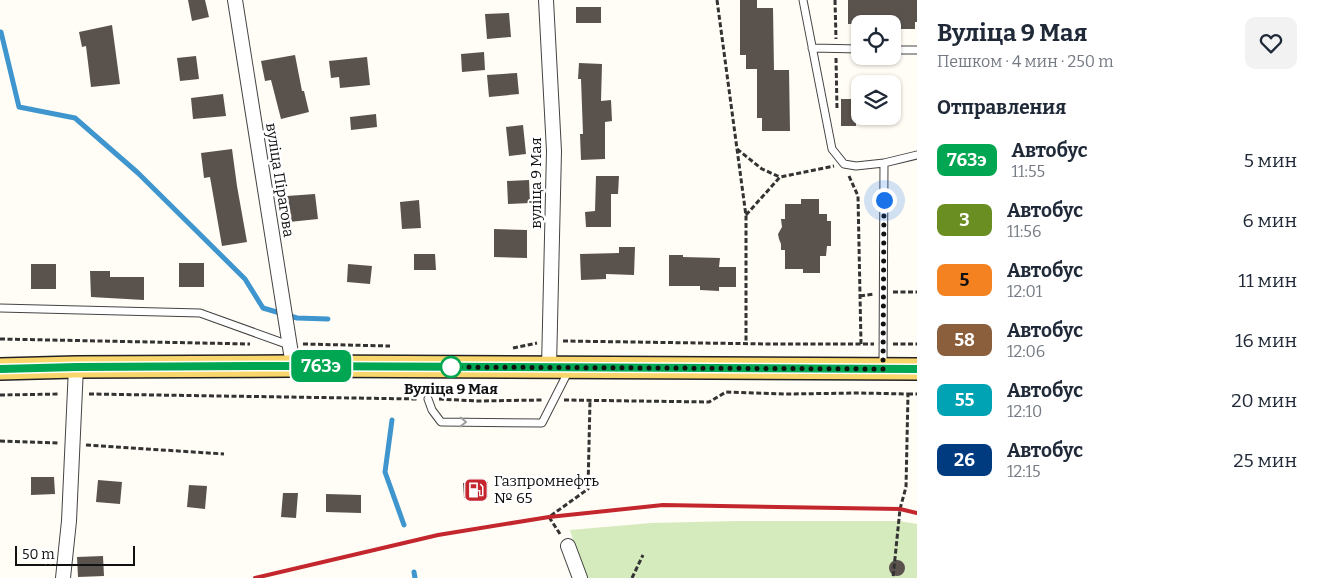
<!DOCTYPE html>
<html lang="ru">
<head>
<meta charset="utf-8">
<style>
  :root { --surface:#fff; --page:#f2f2f3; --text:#1f2937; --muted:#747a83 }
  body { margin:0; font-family:Bitter,serif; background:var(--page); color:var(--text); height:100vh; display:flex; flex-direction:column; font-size:19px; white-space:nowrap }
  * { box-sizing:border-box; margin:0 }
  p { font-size:16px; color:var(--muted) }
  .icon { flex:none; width:28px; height:28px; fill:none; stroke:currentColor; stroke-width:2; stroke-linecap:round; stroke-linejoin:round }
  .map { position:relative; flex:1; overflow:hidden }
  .side { display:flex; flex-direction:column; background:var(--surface); width:400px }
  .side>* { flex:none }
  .badge { padding:0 10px; border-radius:8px; font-size:18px; line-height:32px }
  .fabs { position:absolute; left:851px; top:15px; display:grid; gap:10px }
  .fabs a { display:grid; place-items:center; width:50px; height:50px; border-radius:10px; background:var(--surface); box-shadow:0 1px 4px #0004; font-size:25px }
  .scale { position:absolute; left:15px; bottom:12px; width:120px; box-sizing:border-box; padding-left:5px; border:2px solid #111; border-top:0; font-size:14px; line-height:18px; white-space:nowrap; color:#111; -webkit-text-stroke:4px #fff; paint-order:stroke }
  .you { position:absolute; width:25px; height:25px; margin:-12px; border:4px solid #fff; border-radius:50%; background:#1a73e8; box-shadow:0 0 0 8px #1a73e833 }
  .map>.badge { position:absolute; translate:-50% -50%; box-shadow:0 0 0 2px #fff }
  h2 { padding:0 20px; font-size:19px; line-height:45px }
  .round { display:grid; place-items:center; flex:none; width:52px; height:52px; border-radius:10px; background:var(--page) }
  .head { display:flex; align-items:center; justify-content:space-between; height:85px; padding:0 20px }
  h1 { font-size:24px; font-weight:700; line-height:38px }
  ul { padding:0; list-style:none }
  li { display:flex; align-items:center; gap:15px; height:60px; padding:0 20px }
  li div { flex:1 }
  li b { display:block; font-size:19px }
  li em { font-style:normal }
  li .badge { min-width:55px; font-weight:700; text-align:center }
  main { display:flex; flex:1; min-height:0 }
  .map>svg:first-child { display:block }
</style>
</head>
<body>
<main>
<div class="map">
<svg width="917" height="578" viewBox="0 0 917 578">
  <rect width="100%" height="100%" fill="#fffdf5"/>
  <path fill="#d5ebbd" d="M 737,521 L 899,521 L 917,524 L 917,578 L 585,578 L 570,530 L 651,523 Z"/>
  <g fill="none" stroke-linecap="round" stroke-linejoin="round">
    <path stroke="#3f96cf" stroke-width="5" d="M 0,32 L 1,32 L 19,107 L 75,118 L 138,173 L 245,279 L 263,308 L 297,318 L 328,319
      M 392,420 L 385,472 L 404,525
      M 414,572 L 415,578"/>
  </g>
  <path fill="#5a524d" d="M 188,0 L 205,0 L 209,17 L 192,21 Z
    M 740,0 L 757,0 L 757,8 L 773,8 L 774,70 L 789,70 L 790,131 L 762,131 L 762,118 L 757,118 L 757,69 L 746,69 L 746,55 L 740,55 Z
    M 848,0 L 917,0 L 917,22 L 915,22 L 915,29 L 892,29 L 892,24 L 848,24 Z
    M 576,7 L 601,7 L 601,23 L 576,23 Z
    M 509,13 L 511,37 L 487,39 L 485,14 Z
    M 112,25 L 120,84 L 91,87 L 86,46 L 82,47 L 79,32 Z
    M 484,52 L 485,70 L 462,72 L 461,54 Z
    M 295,55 L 302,91 L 304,91 L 309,112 L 281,119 L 271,80 L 265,81 L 261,61 Z
    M 196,56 L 199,79 L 180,81 L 177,58 Z
    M 367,57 L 370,85 L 340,88 L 339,77 L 331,78 L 329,61 Z
    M 579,63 L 602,64 L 601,101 L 611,100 L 612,121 L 605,122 L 605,159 L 581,160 L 580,134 L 583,134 L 581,79 L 578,79 Z
    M 517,73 L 519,94 L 489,97 L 487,75 Z
    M 223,94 L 226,116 L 193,119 L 191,98 Z
    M 841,99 L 856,99 L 856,126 L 841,126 Z
    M 376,114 L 377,127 L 351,130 L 350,117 Z
    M 523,125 L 526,154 L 509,156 L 506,127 Z
    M 232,149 L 237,186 L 247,242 L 222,246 L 210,177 L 204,178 L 201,153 Z
    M 596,176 L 619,176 L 618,194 L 611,194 L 611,227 L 586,227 L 585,212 L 595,211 Z
    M 529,180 L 530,203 L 508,204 L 507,181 Z
    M 315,194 L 318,219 L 289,222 L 287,196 Z
    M 801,199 L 819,199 L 819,214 L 827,214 L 827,221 L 831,221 L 831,246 L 827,246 L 826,256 L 820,256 L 820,273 L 803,273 L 803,269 L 785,269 L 785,250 L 781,250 L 781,244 L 779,239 L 778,234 L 782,227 L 781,219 L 785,219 L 785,204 L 801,204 Z
    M 419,200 L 421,228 L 402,229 L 400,202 Z
    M 494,229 L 527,230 L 527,258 L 494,257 Z
    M 619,247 L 635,247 L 634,275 L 606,274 L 606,279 L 581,280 L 580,254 L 619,253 Z
    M 414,254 L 435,254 L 436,270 L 414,270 Z
    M 669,255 L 683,255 L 683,257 L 720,258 L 719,267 L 736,267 L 736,287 L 719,287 L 719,291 L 700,290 L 700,286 L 669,286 Z
    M 179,263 L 204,263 L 204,287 L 179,287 Z
    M 31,264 L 56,264 L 56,289 L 31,289 Z
    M 348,264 L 372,266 L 370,284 L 347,282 Z
    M 90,271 L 110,271 L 110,277 L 144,277 L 144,300 L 91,297 Z
    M 31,477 L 54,477 L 55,494 L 31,495 Z
    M 98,480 L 122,482 L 120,504 L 96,502 Z
    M 488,482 L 488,497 L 464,498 L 463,483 Z
    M 189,485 L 207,486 L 205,509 L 187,507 Z
    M 283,493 L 298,493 L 296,518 L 281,517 Z
    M 326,494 L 361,495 L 361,513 L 326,512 Z
    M 103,556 L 104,576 L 78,577 L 77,557 Z
    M889 568a8 8 0 1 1 16 0a8 8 0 1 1-16 0Z"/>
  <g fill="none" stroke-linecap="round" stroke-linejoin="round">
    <g stroke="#444" stroke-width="9">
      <path id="lane" d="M 803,0 L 832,149 L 844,164 L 856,166 L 884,163 L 883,366
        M 812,48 L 860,49
        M 892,50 L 917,50
        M 884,163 L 917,155
        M 0,308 L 200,313 L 289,345
        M 428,399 L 432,410 L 441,422 L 542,423 L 569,370"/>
    </g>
    <g stroke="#444" stroke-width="16">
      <path id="street" d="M 235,0 L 293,366
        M 546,0 L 554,151 L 549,367
        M 568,546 L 580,578
        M 63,578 L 69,521 L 76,367"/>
    </g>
    <g stroke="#222" stroke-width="24">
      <path id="primary" d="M 0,369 L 76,367 L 293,366 L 917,369"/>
    </g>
    <path stroke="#333" stroke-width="3" stroke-dasharray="5 2.5" stroke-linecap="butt" d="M 717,0 L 746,216 L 746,344
      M 835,0 L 836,39
      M 836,58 L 837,109
      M 737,149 L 762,169 L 780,177
      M 849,176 L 858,196 L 861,344
      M 746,215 L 780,177 L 834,166
      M 893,292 L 917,292
      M 860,296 L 874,294
      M 0,339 L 250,344
      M 563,341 L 770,344 L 874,344
      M 303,344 L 390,346
      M 893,344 L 917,344
      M 513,348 L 537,343
      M 89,394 L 418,399
      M 908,394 L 917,394
      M 0,395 L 60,394
      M 439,399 L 477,401 L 543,400
      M 564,400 L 709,402 L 726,392 L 786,394 L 860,393 L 908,394 L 906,487 L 900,509 L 893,578
      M 0,441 L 59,443
      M 86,445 L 224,454
      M 560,534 L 549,517 L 588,489 L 590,401
      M 632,578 L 643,555"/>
    <use href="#lane" stroke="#fff" stroke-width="7"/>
    <use href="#street" stroke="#fff" stroke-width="14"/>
    <use href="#primary" stroke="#f9d66b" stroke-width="21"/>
    <path stroke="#c4262e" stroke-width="4" d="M 255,578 L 438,535 L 549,517 L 663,505 L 900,509 L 917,513"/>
  </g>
  <defs><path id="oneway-chevron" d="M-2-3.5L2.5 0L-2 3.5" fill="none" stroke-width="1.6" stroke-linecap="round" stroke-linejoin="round" transform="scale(1.25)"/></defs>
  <use stroke="#a0a0a0" href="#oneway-chevron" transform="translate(463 422) rotate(1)"/>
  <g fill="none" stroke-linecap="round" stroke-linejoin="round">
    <g stroke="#fff" stroke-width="11">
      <path id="line" d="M 0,369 L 76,367 L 273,366 L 917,369"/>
    </g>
    <use href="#line" stroke="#00a651" stroke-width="8"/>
    <path stroke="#111" stroke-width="5" stroke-dasharray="0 9" d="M 451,367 L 883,369 L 884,200"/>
  </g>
  <defs>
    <g id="fuel-square" transform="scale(1.25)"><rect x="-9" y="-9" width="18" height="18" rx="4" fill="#c4262e" stroke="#fff"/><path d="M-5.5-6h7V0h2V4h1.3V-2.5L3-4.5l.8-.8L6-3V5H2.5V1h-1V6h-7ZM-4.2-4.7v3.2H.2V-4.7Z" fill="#fff"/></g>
  </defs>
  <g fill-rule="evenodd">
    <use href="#fuel-square" x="476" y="490"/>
  </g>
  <circle fill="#fff" stroke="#00a651" stroke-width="2.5" cx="451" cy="367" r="10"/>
  <g text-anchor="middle" stroke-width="5" stroke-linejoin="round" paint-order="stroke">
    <g font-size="15" fill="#111" stroke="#fff">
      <text transform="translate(280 180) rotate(81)" y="5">вуліца Пірагова</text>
      <text transform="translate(536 183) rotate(-90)" y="5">вуліца 9 Мая</text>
    </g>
    <g font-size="15" font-weight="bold" fill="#111" stroke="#fff">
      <text x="451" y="394">Вуліца 9 Мая</text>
    </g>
    <g font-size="15" fill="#111" stroke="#fff" text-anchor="start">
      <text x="494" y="486">Газпромнефть<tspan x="494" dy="17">№ 65</tspan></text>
    </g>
  </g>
</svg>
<div class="fabs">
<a><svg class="icon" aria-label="locate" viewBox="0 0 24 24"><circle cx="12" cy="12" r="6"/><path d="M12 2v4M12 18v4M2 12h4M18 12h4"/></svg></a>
<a><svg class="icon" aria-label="layers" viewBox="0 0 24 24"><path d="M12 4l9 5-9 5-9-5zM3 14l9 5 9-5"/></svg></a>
</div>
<div class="scale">50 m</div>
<div class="you" style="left:884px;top:200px"></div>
<b class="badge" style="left:321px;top:366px;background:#00a651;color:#fff">763э</b>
</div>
<section class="side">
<div class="head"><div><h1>Вуліца 9 Мая</h1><p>Пешком · 4 мин · 250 m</p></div><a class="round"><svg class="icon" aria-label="heart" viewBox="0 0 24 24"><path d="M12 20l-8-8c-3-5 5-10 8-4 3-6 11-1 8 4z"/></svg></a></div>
<h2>Отправления</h2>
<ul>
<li><span class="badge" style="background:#00a651;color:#fff">763э</span><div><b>Автобус</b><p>11:55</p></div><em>5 мин</em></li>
<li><span class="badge" style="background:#6b8e23;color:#fff">3</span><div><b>Автобус</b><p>11:56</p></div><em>6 мин</em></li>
<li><span class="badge" style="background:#f58220;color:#111">5</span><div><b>Автобус</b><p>12:01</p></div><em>11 мин</em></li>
<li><span class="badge" style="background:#8b5e3c;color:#fff">58</span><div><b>Автобус</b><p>12:06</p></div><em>16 мин</em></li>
<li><span class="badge" style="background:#00a3b4;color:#fff">55</span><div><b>Автобус</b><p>12:10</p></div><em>20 мин</em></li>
<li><span class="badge" style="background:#003b80;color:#fff">26</span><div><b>Автобус</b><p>12:15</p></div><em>25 мин</em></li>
</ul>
</section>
</main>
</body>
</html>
